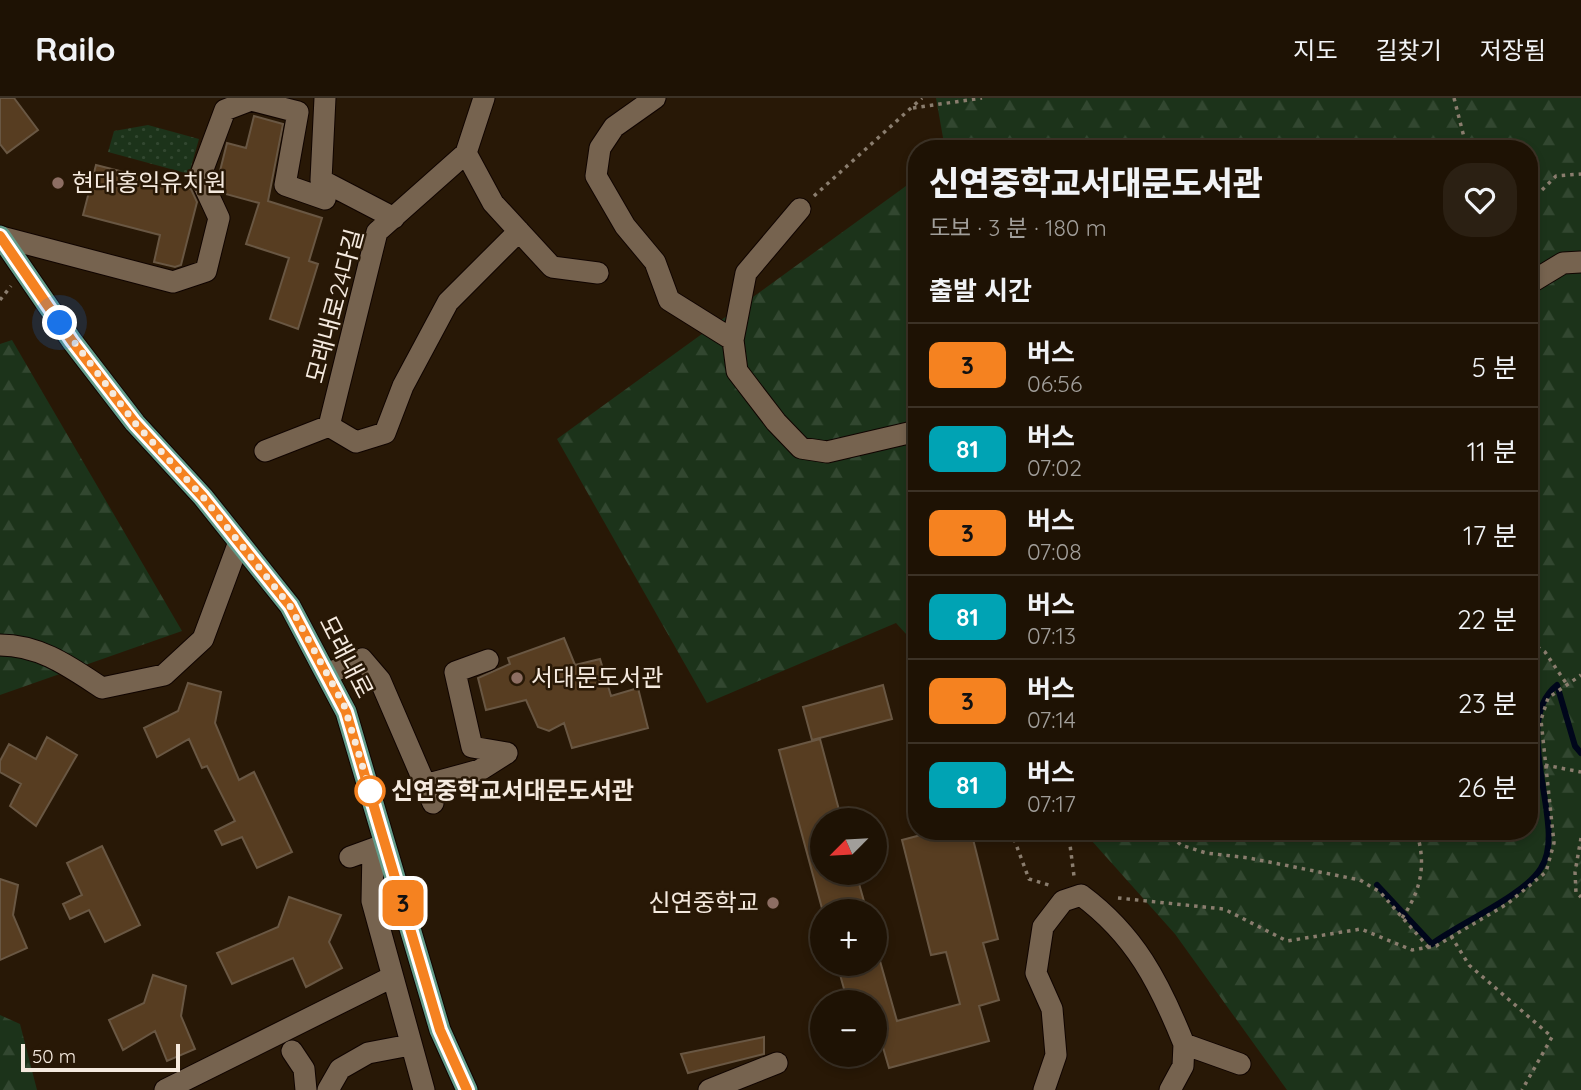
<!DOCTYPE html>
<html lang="ko">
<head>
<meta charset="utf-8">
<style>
  :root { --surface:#1e1204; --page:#2b2013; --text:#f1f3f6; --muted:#a19e9a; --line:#3c3226 }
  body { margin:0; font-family:Quicksand,"Noto Sans KR",sans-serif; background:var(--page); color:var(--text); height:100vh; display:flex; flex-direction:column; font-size:26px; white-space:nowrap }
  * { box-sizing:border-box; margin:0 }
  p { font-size:23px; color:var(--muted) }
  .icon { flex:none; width:38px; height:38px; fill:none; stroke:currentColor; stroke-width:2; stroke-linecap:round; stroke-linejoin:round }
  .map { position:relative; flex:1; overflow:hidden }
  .drawer { position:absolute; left:908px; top:42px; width:630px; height:700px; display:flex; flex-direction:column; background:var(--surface); border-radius:28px; box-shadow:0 4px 10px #0003,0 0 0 2px var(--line) }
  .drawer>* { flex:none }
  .badge { padding:0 14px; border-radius:10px; font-size:24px; line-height:46px }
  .needle { width:46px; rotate:246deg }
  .fabs { position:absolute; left:810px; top:710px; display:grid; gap:14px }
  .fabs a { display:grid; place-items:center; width:77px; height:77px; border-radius:50%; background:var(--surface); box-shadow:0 4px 10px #0003,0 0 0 2px var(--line); font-size:35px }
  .scale { position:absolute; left:21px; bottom:18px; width:159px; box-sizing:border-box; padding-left:7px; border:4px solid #f5eadf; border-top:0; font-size:19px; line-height:24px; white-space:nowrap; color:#f5eadf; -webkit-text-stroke:5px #281806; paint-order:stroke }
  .you { position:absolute; width:35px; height:35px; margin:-18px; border:5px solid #fff; border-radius:50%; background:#1a73e8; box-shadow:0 0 0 10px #1a73e833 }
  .map>.badge { position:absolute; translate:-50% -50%; box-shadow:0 0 0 4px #fff }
  h2 { padding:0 21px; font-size:26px; line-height:63px }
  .round { display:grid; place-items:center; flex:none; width:74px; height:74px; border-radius:28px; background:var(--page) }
  .overview { display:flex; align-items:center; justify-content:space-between; height:119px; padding:0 21px }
  h1 { font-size:33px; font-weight:800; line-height:52px }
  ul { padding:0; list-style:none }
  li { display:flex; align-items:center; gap:21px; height:84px; padding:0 21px; border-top:2px solid var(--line) }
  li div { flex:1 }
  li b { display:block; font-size:26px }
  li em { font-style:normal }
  li .badge { min-width:77px; font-weight:700; text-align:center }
  header { display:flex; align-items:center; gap:42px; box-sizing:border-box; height:98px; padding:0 35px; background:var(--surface); border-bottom:2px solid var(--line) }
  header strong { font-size:33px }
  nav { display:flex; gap:38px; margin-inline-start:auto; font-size:24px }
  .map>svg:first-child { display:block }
</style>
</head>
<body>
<header>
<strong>Railo</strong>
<nav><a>지도</a><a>길찾기</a><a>저장됨</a></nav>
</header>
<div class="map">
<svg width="1581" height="992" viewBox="0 0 1581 992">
  <defs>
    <pattern id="forest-firs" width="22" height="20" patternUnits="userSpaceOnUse" patternTransform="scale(1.75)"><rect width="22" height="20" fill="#1c331a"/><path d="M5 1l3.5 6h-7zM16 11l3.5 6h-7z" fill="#324730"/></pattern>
    <pattern id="park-dots" width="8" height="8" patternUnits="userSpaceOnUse" patternTransform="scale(1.75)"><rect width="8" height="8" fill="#1c331a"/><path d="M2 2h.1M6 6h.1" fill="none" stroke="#324730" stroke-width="1.8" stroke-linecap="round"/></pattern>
    <pattern id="garden-furrows" width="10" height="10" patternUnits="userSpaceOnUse" patternTransform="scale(1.75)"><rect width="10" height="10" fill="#1c331a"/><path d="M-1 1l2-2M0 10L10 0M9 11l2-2" fill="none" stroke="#324730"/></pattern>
  </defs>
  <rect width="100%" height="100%" fill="#281806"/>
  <path fill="url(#forest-firs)" d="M 936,0 L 1581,0 L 1581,992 L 1287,992 L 1175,836 L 1083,733 L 1530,733 L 1530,51 L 945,51 Z
    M 917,80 L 917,548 L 896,525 L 707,605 L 557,341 Z
    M 12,242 L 182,533 L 0,597 L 0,246 Z
    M 0,917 L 20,926 L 37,992 L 0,992 Z"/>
  <path fill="url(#park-dots)" d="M 148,27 L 199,41 L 189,76 L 108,54 L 114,33 Z"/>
  <path fill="url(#garden-furrows)" d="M 1581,740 L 1581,799 L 1576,795 L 1575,774 Z"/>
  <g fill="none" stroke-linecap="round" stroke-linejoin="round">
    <path stroke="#00061b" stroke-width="6" d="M 1377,787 L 1432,846 C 1460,825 1524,798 1541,770 C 1569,729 1508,626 1557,587 L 1575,648 L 1581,655"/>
  </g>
  <path fill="#573d21" stroke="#695743" stroke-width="2" d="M 0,0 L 14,0 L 38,32 L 7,55 L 0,46 Z
    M 254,18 L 283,26 L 268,103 L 322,120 L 309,163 L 318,166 L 298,231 L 270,221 L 289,160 L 246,146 L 259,105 L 222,95 L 217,85 L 227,45 L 246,50 Z
    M 96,67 L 191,91 L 197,104 L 181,167 L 175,169 L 154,164 L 160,137 L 83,117 Z
    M 564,540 L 575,567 L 600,561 L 611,598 L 638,590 L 648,630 L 572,650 L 564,625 L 549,633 L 538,629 L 526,602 L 486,612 L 478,580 L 510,566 L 508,560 Z
    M 188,585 L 221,594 L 215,625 L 239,682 L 254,674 L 292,754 L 257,770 L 242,739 L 222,747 L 215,733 L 235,723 L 207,668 L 202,670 L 189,641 L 157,659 L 144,630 L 178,613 Z
    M 883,587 L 892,621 L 812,642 L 803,609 Z
    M 47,639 L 77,657 L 36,728 L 10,708 L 21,686 L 0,674 L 0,663 L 9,646 L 36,661 Z
    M 820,641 L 842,723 L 822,723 L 822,775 L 856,775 L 867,814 L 823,814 L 779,652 Z
    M 936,733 L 971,733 L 998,841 L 983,845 L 999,902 L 979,908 L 989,943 L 889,970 L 882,946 L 875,948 L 875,905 L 848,905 L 837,866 L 875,866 L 880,863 L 897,923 L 960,906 L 946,854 L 931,857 L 902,742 Z
    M 102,748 L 140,827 L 105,844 L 89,812 L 70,821 L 63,806 L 82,797 L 67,765 Z
    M 0,781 L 18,787 L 13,817 L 27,850 L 0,862 Z
    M 289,799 L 341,817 L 329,844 L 342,870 L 306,889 L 293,860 L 232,886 L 217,855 L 278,829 Z
    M 153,877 L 186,888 L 181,918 L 195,951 L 167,963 L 155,933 L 123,952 L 109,922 L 144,905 Z
    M 764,939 L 764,956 L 688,975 L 681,956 Z"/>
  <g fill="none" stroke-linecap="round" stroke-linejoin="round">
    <g stroke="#100400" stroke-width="23">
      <path id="minor" d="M 325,0 L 321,82 L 394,120
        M 484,0 L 466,55 L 493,105 L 552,169 L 598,175
        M 655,0 L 614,29 L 600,50 L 596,78 L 625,128 L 655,164 L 669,202 L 733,242
        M 800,111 L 746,175 L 733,242 L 737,273 L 776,324 L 801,350 L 827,354 L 917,333
        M 1,139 L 173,184 L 206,173 L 219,120 L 200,79 L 225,12 L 251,2 L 298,14 L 285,87 L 325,101
        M 1530,185 L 1563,165 L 1581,164
        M 329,328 L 356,344 L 385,335 L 403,288 L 448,204 L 519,133
        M 265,353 L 329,328 L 377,134 L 466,55
        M 0,547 C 40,547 70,569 102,590 L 164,577 L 203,541 L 239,444
        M 488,562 L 455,574 L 472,649 L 507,655
        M 327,576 L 362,561 L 380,582 L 433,705
        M 425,687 L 480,672 L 507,655
        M 373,751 L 372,803 L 424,992
        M 350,759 L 383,747
        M 292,953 L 304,971 L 306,992
        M 165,992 L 392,879
        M 328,992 L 340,971 L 368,955 L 410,947
        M 709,992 L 777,965
        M 1044,992 L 1056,957 L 1052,911 L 1036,875 L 1043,829 L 1063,803 L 1081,797 C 1135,837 1159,884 1184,946 L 1240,966
        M 1170,992 L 1183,968 L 1184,946"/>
    </g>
    <g stroke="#100400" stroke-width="23">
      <path id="major" d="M 0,138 L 72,243 L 135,325 L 203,399 L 290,508 L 346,614 L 440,932 L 467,992"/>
    </g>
    <path stroke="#8a7d6e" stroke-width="3.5" stroke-dasharray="3.5 5" stroke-linecap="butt" d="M 1454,0 L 1467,51
      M 913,10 L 982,0
      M 814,98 L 922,0
      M 1530,104 L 1556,78 L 1581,76
      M 0,202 L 11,188
      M 1530,544 L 1545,554 L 1566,585
      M 1545,667 L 1581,674
      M 1011,733 L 1029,781 L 1049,787
      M 1073,733 L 1069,739 L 1074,778
      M 1165,733 L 1181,747 L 1206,755 L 1249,760 L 1360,782 L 1380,794 L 1429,850
      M 1581,740 L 1575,774 L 1576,795 L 1581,799
      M 1118,800 L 1224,811 L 1287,843 L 1361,831 L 1412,852 L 1436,848 L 1507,806 L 1546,774 L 1554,745 L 1541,622 L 1548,600 L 1581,577
      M 1402,820 C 1421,793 1427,765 1416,733
      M 1451,838 L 1469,867 L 1552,939 L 1522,992"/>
    <use href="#minor" stroke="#76634f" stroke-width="21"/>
    <use href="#major" stroke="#639b89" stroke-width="21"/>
  </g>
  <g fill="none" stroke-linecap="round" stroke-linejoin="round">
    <g stroke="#fff" stroke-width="16">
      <path id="line" d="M 0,138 L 72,243 L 135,325 L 203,399 L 290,508 L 346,614 L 440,932 L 467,992"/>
    </g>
    <use href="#line" stroke="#f58220" stroke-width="10"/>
    <path stroke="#f5eadf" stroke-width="7" stroke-dasharray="0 12.6" d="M 60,225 L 135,325 L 203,399 L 290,508 L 344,607 L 370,693"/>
  </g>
  <g fill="#8d6e63" stroke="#281806" stroke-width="2.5">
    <circle cx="58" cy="85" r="7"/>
    <circle cx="517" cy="580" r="7"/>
    <circle cx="773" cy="805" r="7"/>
  </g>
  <circle fill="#fff" stroke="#f58220" stroke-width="3.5" cx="370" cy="693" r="14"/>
  <g text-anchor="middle" stroke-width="5" stroke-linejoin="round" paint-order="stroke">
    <g font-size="24" fill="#f5eadf" stroke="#281806" text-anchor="start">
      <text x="72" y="93">현대홍익유치원</text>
      <text x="531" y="588">서대문도서관</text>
      <text x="759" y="813" text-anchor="end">신연중학교</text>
    </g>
    <g font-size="24" fill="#f5eadf" stroke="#281806">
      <text transform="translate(335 208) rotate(-75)" y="8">모래내로24다길</text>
      <text transform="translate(346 559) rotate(63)" y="8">모래내로</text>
    </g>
    <g font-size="24" font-weight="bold" fill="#f5eadf" stroke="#281806" text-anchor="start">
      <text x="391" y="701">신연중학교서대문도서관</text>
    </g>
  </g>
</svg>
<div class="fabs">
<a><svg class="needle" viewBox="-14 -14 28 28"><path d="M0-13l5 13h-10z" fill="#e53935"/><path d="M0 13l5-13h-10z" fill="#a19e9a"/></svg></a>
<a>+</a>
<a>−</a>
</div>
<div class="scale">50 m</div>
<div class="you" style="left:60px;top:225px"></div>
<b class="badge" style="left:403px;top:805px;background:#f58220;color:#111">3</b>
<section class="drawer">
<div class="overview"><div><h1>신연중학교서대문도서관</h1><p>도보 · 3 분 · 180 m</p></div><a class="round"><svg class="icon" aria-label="heart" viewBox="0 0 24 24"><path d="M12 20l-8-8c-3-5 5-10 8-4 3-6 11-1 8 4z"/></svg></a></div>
<h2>출발 시간</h2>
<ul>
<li><span class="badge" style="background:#f58220;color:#111">3</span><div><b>버스</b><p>06:56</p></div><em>5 분</em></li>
<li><span class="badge" style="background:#00a3b4;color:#fff">81</span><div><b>버스</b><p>07:02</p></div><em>11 분</em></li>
<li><span class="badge" style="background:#f58220;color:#111">3</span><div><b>버스</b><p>07:08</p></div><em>17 분</em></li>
<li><span class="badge" style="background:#00a3b4;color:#fff">81</span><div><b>버스</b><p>07:13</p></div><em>22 분</em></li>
<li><span class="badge" style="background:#f58220;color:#111">3</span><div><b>버스</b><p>07:14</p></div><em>23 분</em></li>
<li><span class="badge" style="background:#00a3b4;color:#fff">81</span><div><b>버스</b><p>07:17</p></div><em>26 분</em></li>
</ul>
</section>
</div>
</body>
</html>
